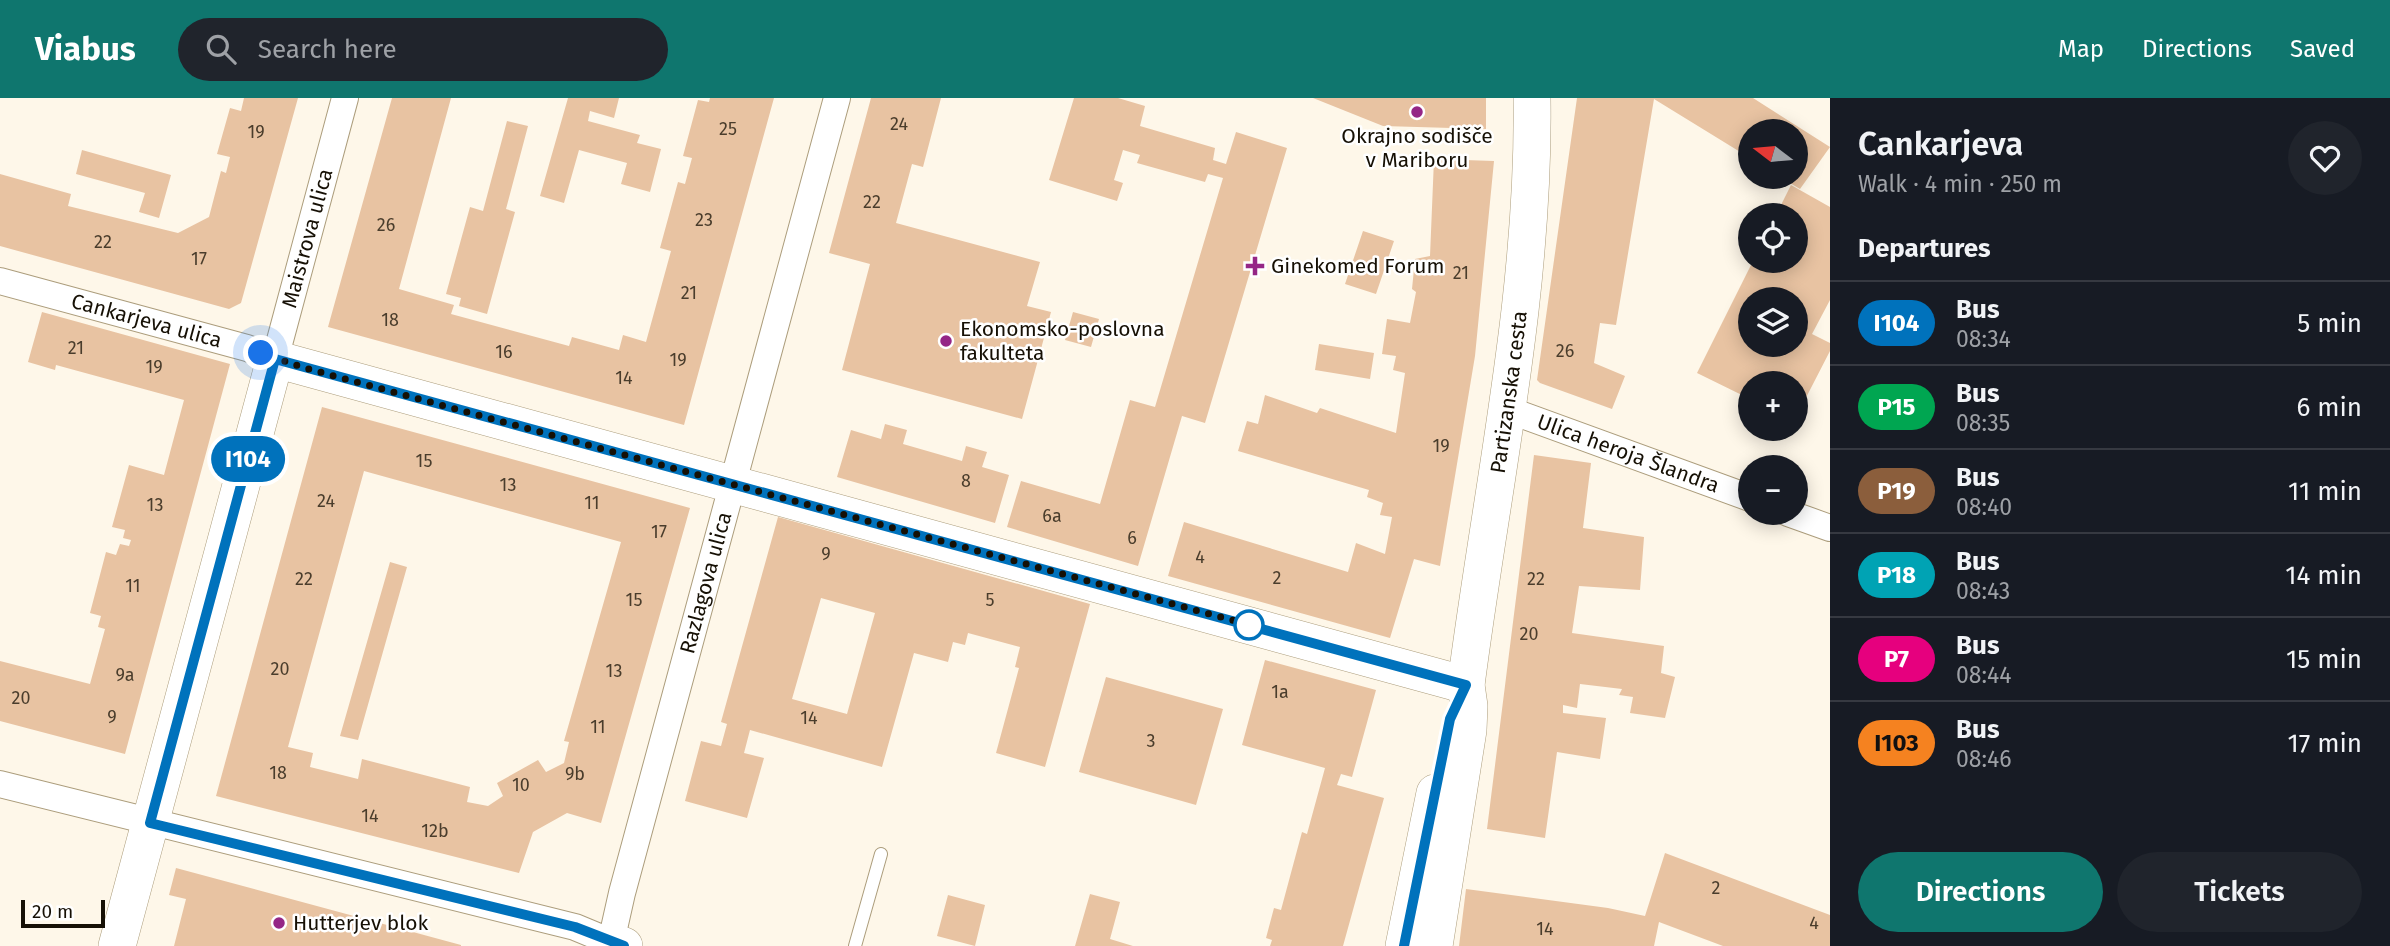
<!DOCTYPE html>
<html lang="en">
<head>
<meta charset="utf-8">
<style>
  :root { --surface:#171b24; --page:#20242c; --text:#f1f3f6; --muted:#9ea1a6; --line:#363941; --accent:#0f766e }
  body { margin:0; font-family:"Fira Sans",sans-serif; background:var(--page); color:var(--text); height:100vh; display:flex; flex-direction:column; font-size:26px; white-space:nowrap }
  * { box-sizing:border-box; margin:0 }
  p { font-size:23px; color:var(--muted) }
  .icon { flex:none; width:38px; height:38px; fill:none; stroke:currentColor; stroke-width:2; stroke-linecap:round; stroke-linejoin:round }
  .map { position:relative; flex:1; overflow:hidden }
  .sheet { display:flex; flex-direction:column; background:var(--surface); width:560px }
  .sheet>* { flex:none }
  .badge { padding:0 14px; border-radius:23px; font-size:24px; line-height:46px }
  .needle { width:46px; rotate:286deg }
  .fabs { position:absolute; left:1738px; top:21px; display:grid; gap:14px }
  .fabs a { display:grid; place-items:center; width:70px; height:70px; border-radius:50%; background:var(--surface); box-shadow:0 4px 18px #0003; font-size:35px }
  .scale { position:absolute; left:21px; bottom:18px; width:84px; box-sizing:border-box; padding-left:7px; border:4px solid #161005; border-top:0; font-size:19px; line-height:24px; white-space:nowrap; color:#161005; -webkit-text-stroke:5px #fff; paint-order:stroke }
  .you { position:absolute; width:35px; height:35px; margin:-18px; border:5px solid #fff; border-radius:50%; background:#1a73e8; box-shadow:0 0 0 10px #1a73e833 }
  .map>.badge { position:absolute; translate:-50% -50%; box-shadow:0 0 0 4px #fff }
  h2 { padding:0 28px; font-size:26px; line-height:63px }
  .round { display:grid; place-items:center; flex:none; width:74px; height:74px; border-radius:37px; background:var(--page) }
  .summary { display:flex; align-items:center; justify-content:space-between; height:119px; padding:0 28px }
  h1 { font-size:33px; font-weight:600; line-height:52px }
  .primary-button { display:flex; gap:14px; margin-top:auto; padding:14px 28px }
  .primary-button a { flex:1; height:80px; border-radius:42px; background:var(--accent); color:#fff; font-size:28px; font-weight:600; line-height:80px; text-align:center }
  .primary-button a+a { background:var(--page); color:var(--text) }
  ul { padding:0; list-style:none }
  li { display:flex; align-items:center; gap:21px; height:84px; padding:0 28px; border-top:2px solid var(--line) }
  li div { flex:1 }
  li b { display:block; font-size:26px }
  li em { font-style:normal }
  li .badge { min-width:77px; font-weight:700; text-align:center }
  header { display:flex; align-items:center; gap:42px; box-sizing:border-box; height:98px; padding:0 35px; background:var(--accent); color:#fff }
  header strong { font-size:33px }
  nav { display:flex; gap:38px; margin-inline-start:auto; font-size:24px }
  .search { width:490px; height:63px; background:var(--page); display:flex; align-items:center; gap:18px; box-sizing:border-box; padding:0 24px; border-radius:38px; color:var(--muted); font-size:26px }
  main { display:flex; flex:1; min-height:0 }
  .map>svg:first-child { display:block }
</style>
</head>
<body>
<header>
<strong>Viabus</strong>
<div class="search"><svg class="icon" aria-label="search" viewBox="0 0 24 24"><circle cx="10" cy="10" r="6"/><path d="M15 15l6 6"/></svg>Search here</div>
<nav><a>Map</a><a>Directions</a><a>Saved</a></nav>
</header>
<main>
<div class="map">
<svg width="1830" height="848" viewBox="0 0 1830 848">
  <rect width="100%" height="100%" fill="#fef7e9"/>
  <path fill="#e8c3a2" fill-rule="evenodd" d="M 244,0 L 298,0 L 241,205 L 229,211 L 0,148 L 0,76 L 71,96 L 68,108 L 178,135 L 209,119 L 221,73 L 226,75 L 230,59 L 217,56 L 230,10 L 241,13 Z
    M 392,0 L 451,0 L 399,191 L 454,207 L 451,216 L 569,248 L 572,239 L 619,252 L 623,237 L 646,244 L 671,153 L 660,150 L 678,84 L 685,86 L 692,60 L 683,58 L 698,2 L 709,4 L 710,0 L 774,0 L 684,327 L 328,229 Z
    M 568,0 L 619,0 L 614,20 L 590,13 L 588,23 L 640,37 L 637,45 L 661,51 L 650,94 L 621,86 L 627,65 L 579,52 L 564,105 L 540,98 Z
    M 871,0 L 941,0 L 923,69 L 912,66 L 896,125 L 1040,164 L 1027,208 L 1051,214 L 1022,321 L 842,272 L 870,166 L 829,155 Z
    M 1074,0 L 1118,0 L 1145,8 L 1140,28 L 1215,50 L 1213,62 L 1226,66 L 1236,34 L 1287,50 L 1205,325 L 1182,318 L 1138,468 L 1007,429 L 1021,383 L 1100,406 L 1130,302 L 1155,309 L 1223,80 L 1208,76 L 1205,84 L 1137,65 L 1140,57 L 1123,52 L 1114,82 L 1123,85 L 1117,103 L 1049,82 Z
    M 1313,0 L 1486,0 L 1486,31 L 1383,28 Z
    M 1577,0 L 1753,0 L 1830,49 L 1800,91 L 1780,79 L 1796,79 L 1796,33 L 1750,33 L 1750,60 L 1654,1 L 1616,227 L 1600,225 L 1594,265 L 1625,278 L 1612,311 L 1540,285 L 1537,282 Z
    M 507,23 L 528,28 L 506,111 L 515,114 L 487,216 L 459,208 L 461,200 L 446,196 L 470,109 L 483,113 Z
    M 82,52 L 171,77 L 159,120 L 139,114 L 145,95 L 76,76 Z
    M 1434,61 L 1494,63 L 1475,258 L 1440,468 L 1414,461 L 1390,540 L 1168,478 L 1184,424 L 1348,474 L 1356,445 L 1385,456 L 1392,419 L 1380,417 L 1383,405 L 1367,399 L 1369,392 L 1238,353 L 1247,323 L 1258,326 L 1265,297 L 1317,315 L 1320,310 L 1396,335 L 1405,275 L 1393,272 L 1396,258 L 1382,256 L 1387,221 L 1410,225 L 1416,194 L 1412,191 L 1415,161 L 1430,158 Z
    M 1791,87 L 1830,109 L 1830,202 L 1812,236 L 1830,245 L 1830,253 L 1796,319 L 1796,285 L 1750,285 L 1750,301 L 1697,275 L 1753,163 L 1796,163 L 1796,117 L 1776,117 ZM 1750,201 L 1796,201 L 1796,247 L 1750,247 Z
    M 1363,133 L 1394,143 L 1376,196 L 1345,186 Z
    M 42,214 L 230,266 L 125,656 L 0,623 L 0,563 L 90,586 L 105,531 L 98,529 L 101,518 L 90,515 L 106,454 L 116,457 L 120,446 L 129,448 L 131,442 L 123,440 L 125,432 L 112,429 L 129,367 L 164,377 L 184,302 L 56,267 L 55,272 L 28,264 Z
    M 1073,214 L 1099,221 L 1091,249 L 1065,242 Z
    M 1319,246 L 1374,255 L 1370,281 L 1315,272 Z
    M 322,309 L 690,410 L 601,725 L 567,715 L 533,734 L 519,775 L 216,698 ZM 364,373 L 621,444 L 564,643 L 569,644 L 564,665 L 546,674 L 538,662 L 497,685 L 503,698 L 488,708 L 467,704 L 470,689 L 362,661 L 358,681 L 310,669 L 313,655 L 288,649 Z
    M 885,326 L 907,332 L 903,346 L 962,363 L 966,348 L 987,354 L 982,369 L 1009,377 L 995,425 L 837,379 L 851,332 L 881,341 Z
    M 1534,357 L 1591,365 L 1583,430 L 1644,439 L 1640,492 L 1579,488 L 1572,535 L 1664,548 L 1661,575 L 1675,579 L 1665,620 L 1630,615 L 1633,599 L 1619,597 L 1622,591 L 1580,586 L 1577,610 L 1563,607 L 1563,615 L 1606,620 L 1600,661 L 1557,654 L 1545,740 L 1487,731 Z
    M 778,419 L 1090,506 L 1045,669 L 996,655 L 1019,570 L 1015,569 L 1020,549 L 968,535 L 965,547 L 953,544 L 948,564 L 914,555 L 882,669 L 750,632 L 744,655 L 764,660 L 747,720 L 685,703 L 701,643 L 721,648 L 727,626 L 721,624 ZM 821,500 L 875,515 L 847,616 L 792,601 Z
    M 390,464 L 407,469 L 358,642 L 340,638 Z
    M 1265,562 L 1376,592 L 1352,679 L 1341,676 L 1337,687 L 1384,700 L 1343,848 L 1270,848 L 1272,842 L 1266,840 L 1274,810 L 1281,812 L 1302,734 L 1307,736 L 1325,670 L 1242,647 Z
    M 1106,579 L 1223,611 L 1196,707 L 1079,674 Z
    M 1665,755 L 1830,817 L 1830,848 L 1723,848 L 1659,824 L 1654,848 L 1459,848 L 1466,791 L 1608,810 L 1645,818 Z
    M 176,770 L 461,847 L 461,848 L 174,848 L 186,801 L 169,797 Z
    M 1090,796 L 1120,804 L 1110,841 L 1133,848 L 1075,848 Z
    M 948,797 L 985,807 L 975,848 L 937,838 Z"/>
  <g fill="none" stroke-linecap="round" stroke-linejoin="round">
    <g stroke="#ac9d7c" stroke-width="14">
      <path id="lane" d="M 855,848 L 881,756"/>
    </g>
    <g stroke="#ac9d7c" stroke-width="28">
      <g id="street">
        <path id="s1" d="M 0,183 L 247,250 L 275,261 L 345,0"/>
        <path id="s2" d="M 1506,311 L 1750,400"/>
        <path d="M 1788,415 L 1830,430"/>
        <path id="s3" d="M 0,686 L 575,829 L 611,844 L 622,795 L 837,0"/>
      </g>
    </g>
    <g stroke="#ac9d7c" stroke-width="38">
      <g id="secondary">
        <path d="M 117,848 L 275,261 L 1466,587"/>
        <path d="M 610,848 L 611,844 L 624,848"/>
        <path d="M 1404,848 L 1435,695"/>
        <path id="s4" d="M 1434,848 L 1468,632 L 1469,608 L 1466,587 C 1491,392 1535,197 1532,0"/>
      </g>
    </g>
    <use href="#lane" stroke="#fff" stroke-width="12"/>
    <use href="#street" stroke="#fff" stroke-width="26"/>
    <use href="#secondary" stroke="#fff" stroke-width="37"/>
  </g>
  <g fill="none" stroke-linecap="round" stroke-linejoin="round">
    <g stroke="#fff" stroke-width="16">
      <path id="line" d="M 624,848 L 575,829 L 150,725 L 275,261 L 1466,587 L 1450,621 L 1404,848"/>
    </g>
    <use href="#line" stroke="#0072bc" stroke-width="10"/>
    <path stroke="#161005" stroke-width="7" stroke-dasharray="0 12.6" d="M 261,255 L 305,270 L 1261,530 L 1249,527"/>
  </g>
  <g fill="#952686" stroke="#fff" stroke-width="2.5">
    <circle cx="1417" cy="14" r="7"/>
    <path d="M1251.5 157.5h7v7h7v7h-7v7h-7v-7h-7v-7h7z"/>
    <circle cx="946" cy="243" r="7"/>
    <circle cx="279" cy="825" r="7"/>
  </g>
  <circle fill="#fff" stroke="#0072bc" stroke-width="3.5" cx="1249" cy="527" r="14"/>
  <g text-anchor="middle" stroke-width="5" stroke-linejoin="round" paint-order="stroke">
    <g font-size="18" fill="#4a3d2c">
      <text x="899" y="32">24</text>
      <text x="728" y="37">25</text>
      <text x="256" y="40">19</text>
      <text x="872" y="110">22</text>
      <text x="704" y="128">23</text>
      <text x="386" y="133">26</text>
      <text x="103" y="150">22</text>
      <text x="199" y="167">17</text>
      <text x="1461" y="181">21</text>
      <text x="689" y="201">21</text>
      <text x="390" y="228">18</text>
      <text x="76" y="256">21</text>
      <text x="1565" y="259">26</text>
      <text x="504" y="260">16</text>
      <text x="678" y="268">19</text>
      <text x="154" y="275">19</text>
      <text x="624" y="286">14</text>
      <text x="1441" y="354">19</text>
      <text x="424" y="369">15</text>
      <text x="966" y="389">8</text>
      <text x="508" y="393">13</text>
      <text x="326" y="409">24</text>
      <text x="592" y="411">11</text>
      <text x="155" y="413">13</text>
      <text x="1052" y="424">6a</text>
      <text x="659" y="440">17</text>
      <text x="1132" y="446">6</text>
      <text x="826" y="462">9</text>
      <text x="1200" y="465">4</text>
      <text x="1277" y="486">2</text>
      <text x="304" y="487">22</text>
      <text x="1536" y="487">22</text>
      <text x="133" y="494">11</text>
      <text x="634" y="508">15</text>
      <text x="990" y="508">5</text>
      <text x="1529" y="542">20</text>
      <text x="280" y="577">20</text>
      <text x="614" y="579">13</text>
      <text x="125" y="583">9a</text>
      <text x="1280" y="600">1a</text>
      <text x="21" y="606">20</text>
      <text x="112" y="625">9</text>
      <text x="809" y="626">14</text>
      <text x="598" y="635">11</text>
      <text x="1151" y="649">3</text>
      <text x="278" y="681">18</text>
      <text x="575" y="682">9b</text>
      <text x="521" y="693">10</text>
      <text x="370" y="724">14</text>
      <text x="435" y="739">12b</text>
      <text x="1716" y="796">2</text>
      <text x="1814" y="831">4</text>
      <text x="1545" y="837">14</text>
    </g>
    <g font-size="21" fill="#161005" stroke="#fff" text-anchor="start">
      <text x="1417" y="45" text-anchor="middle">Okrajno sodišče<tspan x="1417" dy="24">v Mariboru</tspan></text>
      <text x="1271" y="175">Ginekomed Forum</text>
      <text x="960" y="238">Ekonomsko-poslovna<tspan x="960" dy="24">fakulteta</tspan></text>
      <text x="293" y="832">Hutterjev blok</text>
    </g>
    <g font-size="21" fill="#161005" stroke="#fff">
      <text dy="7" stroke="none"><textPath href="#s1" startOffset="411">Maistrova ulica</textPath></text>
      <text dy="7" stroke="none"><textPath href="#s1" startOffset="152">Cankarjeva ulica</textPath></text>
      <text dy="7" stroke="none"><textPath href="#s4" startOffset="560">Partizanska cesta</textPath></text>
      <text dy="7" stroke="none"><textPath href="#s2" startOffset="130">Ulica heroja Šlandra</textPath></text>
      <text dy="7" stroke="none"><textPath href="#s3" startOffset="1003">Razlagova ulica</textPath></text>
    </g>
  </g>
</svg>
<div class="fabs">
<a><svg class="needle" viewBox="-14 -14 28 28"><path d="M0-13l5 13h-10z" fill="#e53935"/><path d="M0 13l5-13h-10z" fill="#9ea1a6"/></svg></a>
<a><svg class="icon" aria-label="locate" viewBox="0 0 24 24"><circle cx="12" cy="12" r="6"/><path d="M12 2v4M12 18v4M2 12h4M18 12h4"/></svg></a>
<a><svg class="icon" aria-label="layers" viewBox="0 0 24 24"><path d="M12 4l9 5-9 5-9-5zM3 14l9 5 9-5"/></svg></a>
<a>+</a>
<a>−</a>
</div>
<div class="scale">20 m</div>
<div class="you" style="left:261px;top:255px"></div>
<b class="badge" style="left:248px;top:361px;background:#0072bc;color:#fff">I104</b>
</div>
<section class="sheet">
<div class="summary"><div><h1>Cankarjeva</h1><p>Walk · 4 min · 250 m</p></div><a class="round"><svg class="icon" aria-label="heart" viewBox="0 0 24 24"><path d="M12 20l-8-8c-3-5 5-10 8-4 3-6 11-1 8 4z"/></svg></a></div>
<h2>Departures</h2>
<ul>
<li><span class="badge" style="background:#0072bc;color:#fff">I104</span><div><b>Bus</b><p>08:34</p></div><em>5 min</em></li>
<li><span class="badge" style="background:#00a651;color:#fff">P15</span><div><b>Bus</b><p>08:35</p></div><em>6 min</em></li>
<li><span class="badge" style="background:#8b5e3c;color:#fff">P19</span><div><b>Bus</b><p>08:40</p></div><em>11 min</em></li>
<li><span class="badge" style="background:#00a3b4;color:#fff">P18</span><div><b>Bus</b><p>08:43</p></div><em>14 min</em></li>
<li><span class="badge" style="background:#e6007e;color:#fff">P7</span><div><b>Bus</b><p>08:44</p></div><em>15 min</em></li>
<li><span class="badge" style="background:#f58220;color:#111">I103</span><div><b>Bus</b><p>08:46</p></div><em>17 min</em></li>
</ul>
<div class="primary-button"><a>Directions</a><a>Tickets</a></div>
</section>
</main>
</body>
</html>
